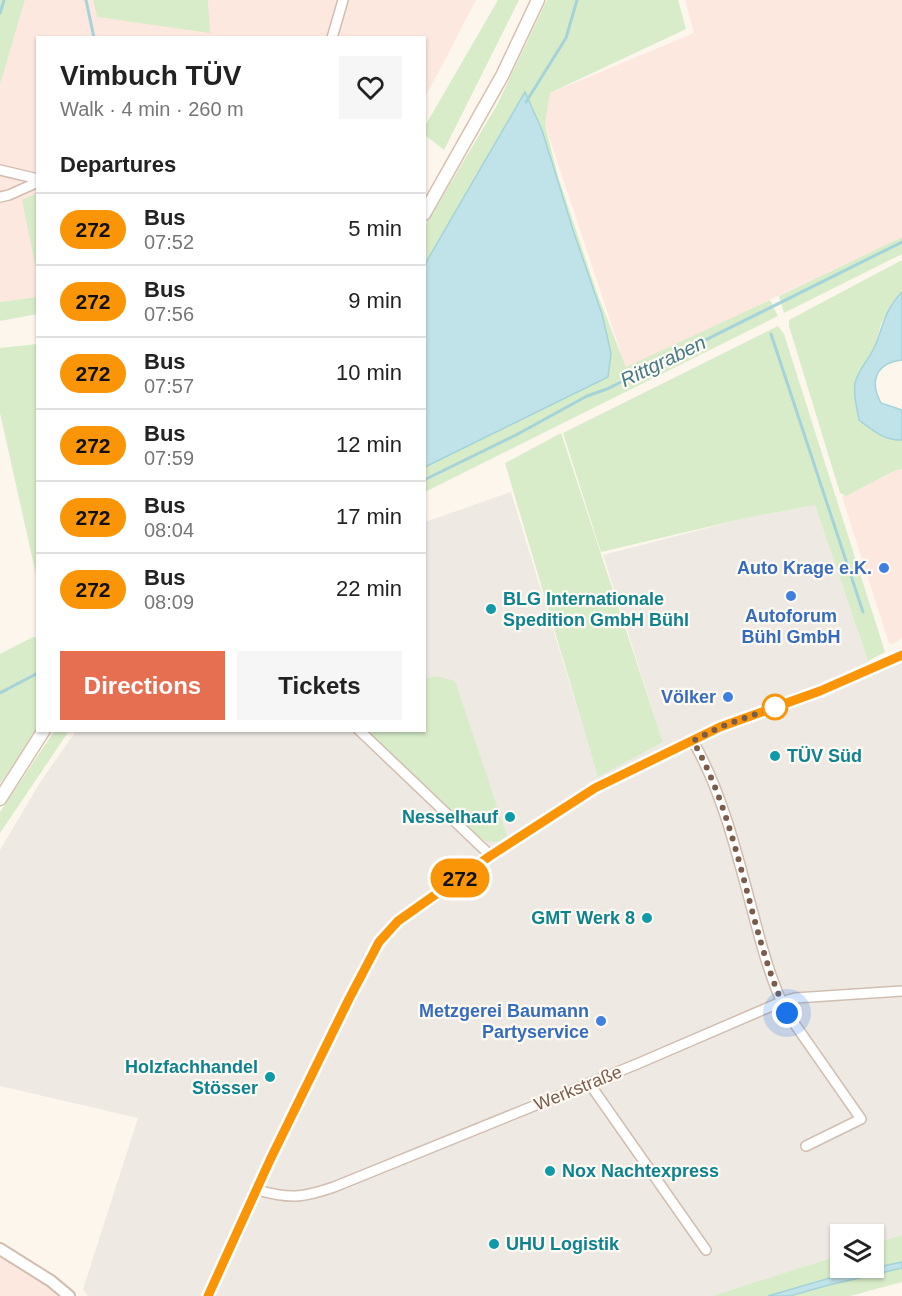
<!DOCTYPE html>
<html lang="en">
<head>
<meta charset="utf-8">
<style>
  :root { --surface:#fff; --page:#f6f6f6; --text:#222; --muted:#767676; --line:#e0e0e0; --accent:#e76f51 }
  body { margin:0; font-family:Arial,sans-serif; background:var(--page); color:var(--text); height:100vh; display:flex; flex-direction:column; font-size:22px; white-space:nowrap }
  * { box-sizing:border-box; margin:0 }
  p { font-size:20px; color:var(--muted) }
  .icon { flex:none; width:33px; height:33px; fill:none; stroke:currentColor; stroke-width:2; stroke-linecap:round; stroke-linejoin:round }
  .map { position:relative; flex:1; overflow:hidden }
  .drawer { position:absolute; left:36px; top:36px; width:390px; height:696px; display:flex; flex-direction:column; background:var(--surface); border-radius:0px; box-shadow:0 2px 4px #0004 }
  .drawer>* { flex:none }
  .badge { padding:0 12px; border-radius:20px; font-size:21px; line-height:39px }
  .controls { position:absolute; left:830px; top:1224px; display:grid; gap:12px }
  .controls a { display:grid; place-items:center; width:54px; height:54px; border-radius:0px; background:var(--surface); box-shadow:0 2px 4px #0004; font-size:30px }
  .you { position:absolute; width:30px; height:30px; margin:-15px; border:4px solid #fff; border-radius:50%; background:#1a73e8; box-shadow:0 0 0 9px #1a73e833 }
  .map>.badge { position:absolute; translate:-50% -50%; box-shadow:0 0 0 3px #fff }
  h2 { padding:0 24px; font-size:22px; line-height:54px }
  .round { display:grid; place-items:center; flex:none; width:63px; height:63px; border-radius:0px; background:var(--page) }
  .summary { display:flex; align-items:center; justify-content:space-between; height:102px; padding:0 24px }
  h1 { font-size:28px; font-weight:600; line-height:45px }
  .action { display:flex; gap:12px; margin-top:auto; padding:12px 24px }
  .action a { flex:1; height:69px; border-radius:0px; background:var(--accent); color:#fff; font-size:24px; font-weight:600; line-height:69px; text-align:center }
  .action a+a { background:var(--page); color:var(--text) }
  ul { padding:0; list-style:none }
  li { display:flex; align-items:center; gap:18px; height:72px; padding:0 24px; border-top:2px solid var(--line) }
  li div { flex:1 }
  li b { display:block; font-size:22px }
  li em { font-style:normal }
  li .badge { min-width:66px; font-weight:700; text-align:center }
  .map>svg:first-child { display:block }
</style>
</head>
<body>
<div class="map">
<svg width="902" height="1296" viewBox="0 0 902 1296">
  <rect width="100%" height="100%" fill="#fdf6ec"/>
  <path fill="#fde8e0" d="M 25,0 L 93,0 L 97,17 L 209,32 L 208,0 L 476,0 L 425,98 L 424,38 L 38,38 L 37,297 L 0,302 L 0,85 Z
    M 685,0 L 902,0 L 902,237 L 626,368 L 545,125 L 550,93 L 694,33 Z
    M 902,469 L 902,638 L 893,644 L 889,643 L 842,497 L 894,471 Z
    M 0,1256 L 62,1293 L 62,1296 L 0,1296 Z"/>
  <path fill="#efe9e4" d="M 511,492 L 598,776 L 663,742 L 603,555 L 746,518 L 815,505 L 868,661 L 885,670 L 902,660 L 902,1235 L 873,1244 L 873,1234 L 840,1234 L 840,1255 L 712,1296 L 88,1296 L 83,1289 L 138,1118 L 0,1086 L 0,850 L 41,781 L 76,731 L 424,730 L 425,522 Z"/>
  <path fill="#d8ecc9" d="M 0,0 L 25,0 L 0,85 Z
    M 93,0 L 208,0 L 210,33 L 97,17 Z
    M 498,0 L 519,0 L 444,150 L 425,135 L 425,126 Z
    M 547,0 L 678,0 L 686,29 L 550,93 L 545,125 L 558,176 L 597,293 L 626,367 L 770,300 L 778,316 L 425,492 L 425,226 L 497,105 Z
    M 37,193 L 38,263 L 35,264 L 22,200 Z
    M 902,237 L 902,254 L 784,313 L 779,296 Z
    M 902,260 L 902,292 L 892,303 L 881,324 L 875,346 L 856,381 L 859,420 C 872,430 885,441 902,440 L 902,469 L 894,471 L 846,496 L 840,493 L 789,326 L 789,320 Z
    M 37,297 L 37,314 L 0,321 L 0,302 Z
    M 778,326 L 784,334 L 885,652 L 868,661 L 815,505 L 746,518 L 601,552 L 563,433 Z
    M 37,344 L 38,344 L 37,579 L 0,413 L 0,348 Z
    M 561,433 L 663,742 L 598,777 L 505,463 Z
    M 33,637 L 38,639 L 37,730 L 0,784 L 0,654 Z
    M 437,676 L 455,681 L 507,836 C 496,844 492,844 480,838 L 368,731 L 424,730 L 425,679 Z
    M 55,730 L 69,731 L 0,833 L 0,812 Z
    M 902,1235 L 902,1262 L 840,1275 L 768,1296 L 712,1296 L 840,1255 L 840,1268 L 873,1268 L 873,1244 Z
    M 902,1268 L 902,1282 L 850,1296 L 790,1296 L 829,1285 Z"/>
  <path fill="#bfe3e8" stroke="#a5d3da" stroke-width="1.5" d="M 525,92 L 542,130 L 574,233 L 602,314 L 611,353 L 608,377 L 425,467 L 425,264 Z
    M 902,292 L 902,360 C 876,363 869,381 881,403 L 902,410 L 902,440 C 885,441 872,430 859,420 C 857,408 853,396 855,383 C 858,370 870,358 875,346 C 884,324 884,311 902,292 Z
    M 902,1262 L 902,1268 L 829,1285 L 790,1296 L 768,1296 L 840,1275 Z"/>
  <g fill="none" stroke-linecap="round" stroke-linejoin="round">
    <path stroke="#a5d3da" stroke-width="3" d="M 86,0 L 94,38
      M 0,13 L 4,0
      M 526,102 L 566,38 L 577,0
      M 771,334 L 863,612
      M 424,480 L 516,435 L 587,396 L 607,389 L 902,242
      M 0,693 L 38,673"/>
    <g stroke="#d1beb0" stroke-width="12">
      <path id="minor" d="M 332,38 L 343,0
        M 0,170 L 38,179
        M 0,197 L 9,195 L 38,182
        M 359,730 L 491,856
        M 693,741 C 723,794 737,854 753,913 C 762,947 771,982 787,1013 L 861,1119 L 806,1146
        M 589,1083 L 706,1250
        M 257,1190 C 290,1199 302,1198 334,1187 L 637,1064 L 781,1002 L 795,998 L 902,991
        M 208,1296 L 270,1160 L 349,999 L 379,942 L 398,921 L 491,856 L 595,788 L 720,727 L 821,691 L 902,655"/>
    </g>
    <g stroke="#d1beb0" stroke-width="14">
      <path id="tertiary" d="M 0,1249 L 51,1281 L 69,1296"/>
    </g>
    <g stroke="#d6c0b0" stroke-width="15">
      <path id="secondary" d="M 424,214 L 502,76 L 538,0
        M 0,799 L 44,730"/>
    </g>
    <use href="#minor" stroke="#fff" stroke-width="9"/>
    <use href="#tertiary" stroke="#fff" stroke-width="10"/>
    <use href="#secondary" stroke="#fff" stroke-width="12"/>
  </g>
  <g fill="none" stroke-linecap="round" stroke-linejoin="round">
    <g stroke="#fff" stroke-width="14">
      <path id="line" d="M 208,1296 L 270,1160 L 349,999 L 379,942 L 398,921 L 490,856 L 595,788 L 720,727 L 820,691 L 902,655"/>
    </g>
    <use href="#line" stroke="#fa9508" stroke-width="9"/>
    <path stroke="#7a5c4d" stroke-width="6" stroke-dasharray="0 10.8" d="M 775,707 L 720,727 L 693,741 C 724,795 738,858 754,918 C 763,950 772,983 787,1013"/>
  </g>
  <g fill="#3f7fe0" stroke="#fffaf3" stroke-width="2">
    <circle cx="884" cy="568" r="6"/>
    <circle cx="791" cy="596" r="6"/>
    <circle cx="728" cy="697" r="6"/>
    <circle cx="601" cy="1021" r="6"/>
  </g>
  <g fill="#0f9aa8" stroke="#fffaf3" stroke-width="2">
    <circle cx="491" cy="609" r="6"/>
    <circle cx="775" cy="756" r="6"/>
    <circle cx="510" cy="817" r="6"/>
    <circle cx="647" cy="918" r="6"/>
    <circle cx="270" cy="1077" r="6"/>
    <circle cx="550" cy="1171" r="6"/>
    <circle cx="494" cy="1244" r="6"/>
  </g>
  <circle fill="#fff" stroke="#fa9508" stroke-width="3" cx="775" cy="707" r="12"/>
  <g text-anchor="middle" stroke-width="4.5" stroke-linejoin="round" paint-order="stroke">
    <g font-size="18" font-weight="bold" fill="#366cbe" stroke="#fffaf3" text-anchor="end">
      <text x="872" y="574">Auto Krage e.K.</text>
      <text x="791" y="622" text-anchor="middle">Autoforum<tspan x="791" dy="21">Bühl GmbH</tspan></text>
      <text x="716" y="703">Völker</text>
      <text x="589" y="1017">Metzgerei Baumann<tspan x="589" dy="21">Partyservice</tspan></text>
    </g>
    <g font-size="18" font-weight="bold" fill="#0d838f" stroke="#fffaf3" text-anchor="start">
      <text x="503" y="605">BLG Internationale<tspan x="503" dy="21">Spedition GmbH Bühl</tspan></text>
      <text x="787" y="762">TÜV Süd</text>
      <text x="498" y="823" text-anchor="end">Nesselhauf</text>
      <text x="635" y="924" text-anchor="end">GMT Werk 8</text>
      <text x="258" y="1073" text-anchor="end">Holzfachhandel<tspan x="258" dy="21">Stösser</tspan></text>
      <text x="562" y="1177">Nox Nachtexpress</text>
      <text x="506" y="1250">UHU Logistik</text>
    </g>
    <g font-size="18" fill="#7a5c4d" stroke="#fffaf3">
      <text transform="translate(578 1088) rotate(-22)" y="6">Werkstraße</text>
    </g>
    <g font-size="20" font-style="italic" fill="#437c86" stroke="#fffaf3">
      <text transform="translate(663 361) rotate(-26)" y="7">Rittgraben</text>
    </g>
  </g>
</svg>
<div class="controls">
<a><svg class="icon" aria-label="layers" viewBox="0 0 24 24"><path d="M12 4l9 5-9 5-9-5zM3 14l9 5 9-5"/></svg></a>
</div>
<div class="you" style="left:787px;top:1013px"></div>
<b class="badge" style="left:460px;top:878px;background:#fa9508;color:#111">272</b>
<section class="drawer">
<div class="summary"><div><h1>Vimbuch TÜV</h1><p>Walk · 4 min · 260 m</p></div><a class="round"><svg class="icon" aria-label="heart" viewBox="0 0 24 24"><path d="M12 20l-8-8c-3-5 5-10 8-4 3-6 11-1 8 4z"/></svg></a></div>
<h2>Departures</h2>
<ul>
<li><span class="badge" style="background:#fa9508;color:#111">272</span><div><b>Bus</b><p>07:52</p></div><em>5 min</em></li>
<li><span class="badge" style="background:#fa9508;color:#111">272</span><div><b>Bus</b><p>07:56</p></div><em>9 min</em></li>
<li><span class="badge" style="background:#fa9508;color:#111">272</span><div><b>Bus</b><p>07:57</p></div><em>10 min</em></li>
<li><span class="badge" style="background:#fa9508;color:#111">272</span><div><b>Bus</b><p>07:59</p></div><em>12 min</em></li>
<li><span class="badge" style="background:#fa9508;color:#111">272</span><div><b>Bus</b><p>08:04</p></div><em>17 min</em></li>
<li><span class="badge" style="background:#fa9508;color:#111">272</span><div><b>Bus</b><p>08:09</p></div><em>22 min</em></li>
</ul>
<div class="action"><a>Directions</a><a>Tickets</a></div>
</section>
</div>
</body>
</html>
